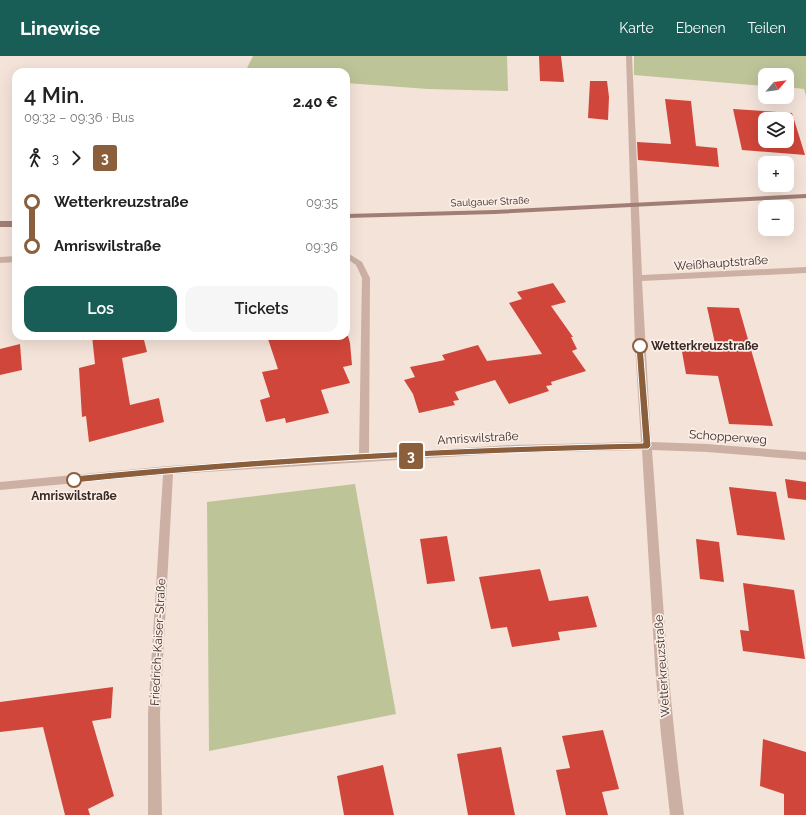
<!DOCTYPE html>
<html lang="de">
<head>
<meta charset="utf-8">
<style>
  :root { --surface:#fff; --page:#f6f6f6; --text:#222; --muted:#767676; --accent:#185d56 }
  body { margin:0; font-family:Raleway,sans-serif; background:var(--page); color:var(--text); height:100vh; display:flex; flex-direction:column; font-size:15px; white-space:nowrap }
  * { box-sizing:border-box; margin:0 }
  p { font-size:13px; color:var(--muted) }
  .icon { flex:none; width:22px; height:22px; fill:none; stroke:currentColor; stroke-width:2; stroke-linecap:round; stroke-linejoin:round }
  .map { position:relative; flex:1; overflow:hidden }
  .details { position:absolute; left:12px; top:12px; width:338px; height:272px; display:flex; flex-direction:column; background:var(--surface); border-radius:12px; box-shadow:0 4px 16px #0002 }
  .details>* { flex:none }
  .badge { padding:0 8px; border-radius:3px; font-size:14px; line-height:26px }
  .needle { width:26px; rotate:62deg }
  .fabs { position:absolute; left:758px; top:12px; display:grid; gap:8px }
  .fabs a { display:grid; place-items:center; width:36px; height:36px; border-radius:8px; background:var(--surface); box-shadow:0 4px 16px #0002; font-size:20px }
  .map>.badge { position:absolute; translate:-50% -50%; box-shadow:0 0 0 2px #fff }
  .legs { display:flex; align-items:center; gap:6px; height:44px; padding:0 12px; font-size:13px }
  .legs p { margin-inline-start:auto }
  .headline { display:flex; align-items:center; justify-content:space-between; height:68px; padding:0 12px }
  h1 { font-size:22px; font-weight:600; line-height:30px }
  .cta { display:flex; gap:8px; margin-top:auto; padding:8px 12px }
  .cta a { flex:1; height:46px; border-radius:12px; background:var(--accent); color:#fff; font-size:16px; font-weight:600; line-height:46px; text-align:center }
  .cta a+a { background:var(--page); color:var(--text) }
  ul { padding:0 12px; list-style:none }
  li { display:flex; align-items:center; gap:14px; height:44px; font-size:15px }
  li i { display:grid; place-items:center; width:6px; height:100%; margin:0 5px; background:currentColor }
  li i::after { content:''; width:10px; height:10px; margin:-5px; border:3px solid; border-radius:50%; background:var(--surface) }
  li p { margin-inline-start:auto }
  li:first-child i { background:linear-gradient(#0000 50%,currentColor 0) }
  li:last-child i { background:linear-gradient(currentColor 50%,#0000 0) }
  header { display:flex; align-items:center; gap:24px; box-sizing:border-box; height:56px; padding:0 20px; background:var(--accent); color:#fff }
  header strong { font-size:19px }
  nav { display:flex; gap:22px; margin-inline-start:auto; font-size:14px }
  .map>svg:first-child { display:block }
</style>
</head>
<body>
<header>
<strong>Linewise</strong>
<nav><a>Karte</a><a>Ebenen</a><a>Teilen</a></nav>
</header>
<div class="map">
<svg width="806" height="759" viewBox="0 0 806 759">
  <rect width="100%" height="100%" fill="#f4e3d9"/>
  <path fill="#bdc498" d="M 253,0 L 507,0 L 508,35 L 428,33 L 346,27 L 346,16 L 245,16 Z
    M 634,0 L 806,0 L 806,40 L 804,33 L 787,31 L 787,19 L 765,19 L 765,30 L 634,19 Z
    M 355,428 L 396,658 L 209,695 L 207,446 Z"/>
  <path fill="#d1463a" fill-rule="evenodd" d="M 539,0 L 561,0 L 564,26 L 540,25 Z
    M 590,25 L 607,25 L 609,41 L 608,64 L 588,62 Z
    M 665,43 L 691,45 L 696,90 L 717,92 L 719,111 L 638,104 L 637,86 L 671,88 Z
    M 733,53 L 792,57 L 805,99 L 742,94 ZM 765,63 L 787,63 L 787,85 L 765,85 Z
    M 553,227 L 566,246 L 551,250 L 573,281 L 571,281 L 577,293 L 572,295 L 586,315 L 551,326 L 552,329 L 546,330 L 549,335 L 509,348 L 495,324 L 455,336 L 459,344 L 453,345 L 455,349 L 419,357 L 413,338 L 404,324 L 415,321 L 410,311 L 445,304 L 442,299 L 478,289 L 487,305 L 542,298 L 509,247 L 522,243 L 517,236 Z
    M 707,251 L 739,252 L 773,370 L 729,368 L 718,320 L 686,318 L 681,290 L 716,292 Z
    M 92,280 L 143,280 L 147,296 L 122,302 L 130,349 L 159,342 L 164,366 L 89,386 L 86,360 L 82,361 L 79,312 L 95,308 Z
    M 267,280 L 348,280 L 350,287 L 352,309 L 343,311 L 350,327 L 321,334 L 329,357 L 286,367 L 285,362 L 266,366 L 260,344 L 270,341 L 262,316 L 278,313 Z
    M 20,288 L 22,314 L 0,319 L 0,293 Z
    M 785,423 L 806,426 L 806,444 L 788,442 Z
    M 729,431 L 776,436 L 785,484 L 737,479 Z
    M 447,480 L 455,525 L 427,528 L 420,483 Z
    M 696,483 L 719,486 L 724,526 L 700,523 Z
    M 540,513 L 549,545 L 588,540 L 597,571 L 558,576 L 560,584 L 512,591 L 507,571 L 491,573 L 479,521 Z
    M 743,527 L 794,534 L 805,603 L 743,595 L 740,574 L 749,575 Z
    M 113,631 L 111,662 L 92,665 L 114,740 L 88,753 L 90,759 L 65,759 L 43,671 L 0,676 L 0,646 Z
    M 603,674 L 619,733 L 602,736 L 608,759 L 566,759 L 556,714 L 570,712 L 562,680 Z
    M 763,683 L 806,696 L 806,759 L 784,759 L 784,738 L 760,730 Z
    M 501,691 L 515,759 L 468,759 L 457,698 Z
    M 383,709 L 394,759 L 344,759 L 337,720 Z"/>
  <g fill="none" stroke-linecap="round" stroke-linejoin="round">
    <path fill="#cdb0a4" fill-rule="evenodd" d="M 626,0 L 632,0 L 642,219 L 806,211 L 806,217 L 642,225 L 651,386 L 707,388 L 806,396 L 806,404 L 707,396 L 652,394 C 661,516 668,638 684,759 L 670,759 L 661,679 L 655,609 L 642,394 L 510,397 L 173,418 L 160,658 L 162,759 L 148,759 L 148,658 L 163,419 L 0,434 L 0,426 L 168,410 L 359,398 L 362,222 L 356,209 L 346,202 L 346,196 L 362,206 L 370,222 L 369,398 L 510,389 L 641,386 L 635,290 Z
      M 16,200 L 16,206 L 0,207 L 0,201 Z"/>
    <path fill="#a17e75" fill-rule="evenodd" d="M 806,138 L 806,142 L 495,158 L 346,162 L 346,158 L 495,154 Z
      M 0,165 L 16,165 L 16,171 L 0,171 Z"/>
  </g>
  <path fill="#8b5e3c" stroke="#fff" d="M 640,287 L 643,290 L 651,390 L 648,393 C 456,397 264,407 74,427 L 70,424 L 74,420 C 263,401 453,391 643,387 L 636,290 Z"/>
  <g fill="#fff" stroke="#8b5e3c" stroke-width="2">
    <circle cx="640" cy="290" r="7"/>
    <circle cx="74" cy="424" r="7"/>
  </g>
  <g text-anchor="middle" stroke-width="3.5" stroke-linejoin="round" paint-order="stroke">
    <g font-size="10" fill="#382926" stroke="#fbeee6">
      <text transform="translate(490 145) rotate(-2)" y="4">Saulgauer Straße</text>
    </g>
    <g font-size="12" fill="#382926" stroke="#fbeee6">
      <text transform="translate(721 207) rotate(-4)" y="4">Weißhauptstraße</text>
      <text transform="translate(728 381) rotate(4)" y="4">Schopperweg</text>
      <text transform="translate(478 382) rotate(-3)" y="4">Amriswilstraße</text>
      <text transform="translate(158 586) rotate(-87)" y="4">Friedrich-Kaiser-Straße</text>
      <text transform="translate(662 610) rotate(-94)" y="4">Wetterkreuzstraße</text>
    </g>
    <g font-size="12" font-weight="bold" fill="#382926" stroke="#fbeee6" text-anchor="start">
      <text x="651" y="294">Wetterkreuzstraße</text>
      <text x="74" y="444" text-anchor="middle">Amriswilstraße</text>
    </g>
  </g>
</svg>
<div class="fabs">
<a><svg class="needle" viewBox="-14 -14 28 28"><path d="M0-13l5 13h-10z" fill="#e53935"/><path d="M0 13l5-13h-10z" fill="#767676"/></svg></a>
<a><svg class="icon" aria-label="layers" viewBox="0 0 24 24"><path d="M12 4l9 5-9 5-9-5zM3 14l9 5 9-5"/></svg></a>
<a>+</a>
<a>−</a>
</div>
<b class="badge" style="left:411px;top:400px;background:#8b5e3c;color:#fff">3</b>
<section class="details">
<div class="headline"><div><h1>4 Min.</h1><p>09:32 – 09:36 · Bus</p></div><b>2.40 €</b></div>
<div class="legs"><svg class="icon" aria-label="walk" viewBox="0 0 24 24"><circle cx="13" cy="4" r="2"/><path d="M13 8l-2 6 4 7M11 14l-3 7M7 12l3-4h3l4 4"/></svg>3<svg class="icon" aria-label="forward" viewBox="0 0 24 24"><path d="M9 5l7 7-7 7"/></svg><b class="badge" style="background:#8b5e3c;color:#fff">3</b></div>
<ul>
<li><i style="color:#8b5e3c"></i><b>Wetterkreuzstraße</b><p>09:35</p></li>
<li><i style="color:#8b5e3c"></i><b>Amriswilstraße</b><p>09:36</p></li>
</ul>
<div class="cta"><a>Los</a><a>Tickets</a></div>
</section>
</div>
</body>
</html>
